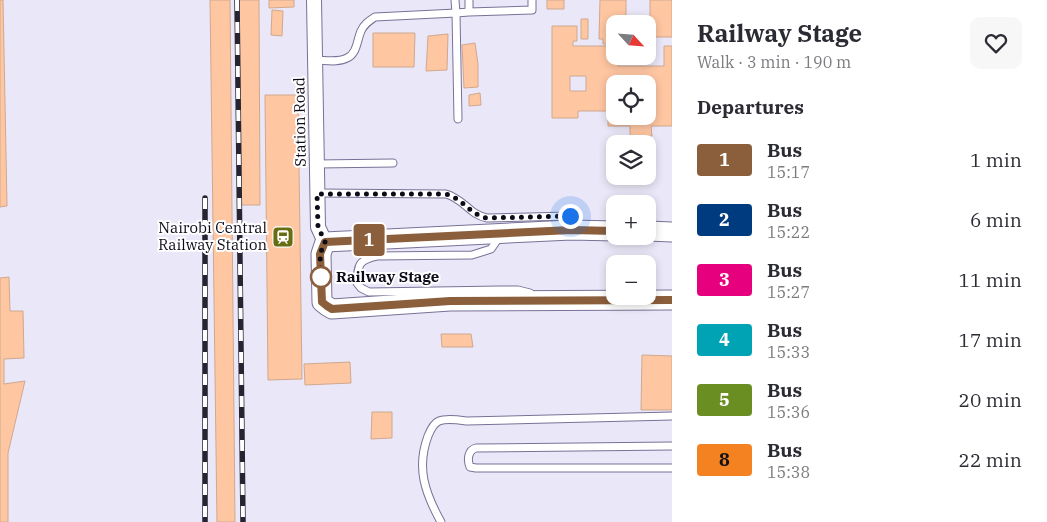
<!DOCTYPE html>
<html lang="en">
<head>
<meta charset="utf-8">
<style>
  :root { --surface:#fff; --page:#f7f7f7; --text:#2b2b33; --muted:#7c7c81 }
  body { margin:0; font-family:"IBM Plex Serif",serif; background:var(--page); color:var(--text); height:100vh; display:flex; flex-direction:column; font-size:19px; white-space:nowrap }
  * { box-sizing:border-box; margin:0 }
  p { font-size:16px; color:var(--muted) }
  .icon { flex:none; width:28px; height:28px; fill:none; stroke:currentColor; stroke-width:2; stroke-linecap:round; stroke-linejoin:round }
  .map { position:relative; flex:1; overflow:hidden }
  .panel { display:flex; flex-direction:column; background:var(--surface); width:375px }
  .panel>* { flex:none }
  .badge { padding:0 10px; border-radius:4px; font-size:18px; line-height:32px }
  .needle { width:32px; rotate:116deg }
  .tools { position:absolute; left:606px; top:15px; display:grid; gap:10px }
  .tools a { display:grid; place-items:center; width:50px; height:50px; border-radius:10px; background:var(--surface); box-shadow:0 2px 8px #0003; font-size:25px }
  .you { position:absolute; width:25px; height:25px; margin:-12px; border:4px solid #fff; border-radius:50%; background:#1a73e8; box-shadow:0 0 0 8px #1a73e833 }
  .map>.badge { position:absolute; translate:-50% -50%; box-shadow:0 0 0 2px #fff }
  h2 { padding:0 25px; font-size:19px; line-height:45px }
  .round { display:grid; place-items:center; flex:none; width:52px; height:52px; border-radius:10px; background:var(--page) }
  .summary { display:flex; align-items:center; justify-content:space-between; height:85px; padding:0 25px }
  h1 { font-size:24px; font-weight:800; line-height:38px }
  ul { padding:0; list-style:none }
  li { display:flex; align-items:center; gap:15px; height:60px; padding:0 25px }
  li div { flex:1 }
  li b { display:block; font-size:19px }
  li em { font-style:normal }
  li .badge { min-width:55px; font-weight:700; text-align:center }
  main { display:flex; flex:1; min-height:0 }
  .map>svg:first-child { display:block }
</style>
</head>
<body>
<main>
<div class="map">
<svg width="672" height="522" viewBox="0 0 672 522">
  <rect width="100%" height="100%" fill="#eae7f8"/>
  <path fill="#ffc6a2" stroke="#cfa88f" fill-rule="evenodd" d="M 0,0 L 3,0 L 7,206 L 0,207 Z
    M 210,0 L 230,0 L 235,522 L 217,522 Z
    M 239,0 L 259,0 L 260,205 L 240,205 Z
    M 269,0 L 294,0 L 294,7 L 269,8 Z
    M 547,0 L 564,0 L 564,9 L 547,9 Z
    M 600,0 L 626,0 L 626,24 L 615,24 L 615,44 L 603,44 L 603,39 L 599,39 Z
    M 650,0 L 672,0 L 672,37 L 650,37 Z
    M 272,10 L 283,11 L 282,36 L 271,35 Z
    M 581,19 L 588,19 L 588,39 L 581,39 Z
    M 552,26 L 577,26 L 577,41 L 573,41 L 573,46 L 615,46 L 615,56 L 618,56 L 618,66 L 664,66 L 664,46 L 672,46 L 672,126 L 651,126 L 652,136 L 630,137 L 630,126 L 608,126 L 608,111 L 578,111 L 578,118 L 552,118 ZM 570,76 L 586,76 L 586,91 L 570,91 ZM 615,84 L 648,84 L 648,116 L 615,116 Z
    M 373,33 L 415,33 L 414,67 L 373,67 Z
    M 448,34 L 447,70 L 426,71 L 428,36 Z
    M 475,43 L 478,64 L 478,87 L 464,88 L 462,45 Z
    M 480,93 L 481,105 L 469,106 L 469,95 Z
    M 265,95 L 298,95 L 302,379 L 268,380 Z
    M 9,277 L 10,311 L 23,311 L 24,358 L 4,359 L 4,384 L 25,381 L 8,453 L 8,522 L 0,522 L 0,278 Z
    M 441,334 L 471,334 L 473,347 L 442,347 Z
    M 642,355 L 672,356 L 672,410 L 641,410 Z
    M 350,362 L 351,383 L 305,385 L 304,364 Z
    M 372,412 L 392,412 L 392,438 L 371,439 Z"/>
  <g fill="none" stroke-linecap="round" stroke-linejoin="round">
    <g stroke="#797197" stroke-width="9">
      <path id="lane" d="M 469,0 L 469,12 L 532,10 L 532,0
        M 315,60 C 325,60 338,63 347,58 C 357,54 357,40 361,31 C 364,24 369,21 375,17 L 456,13 L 455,0
        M 458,119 L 456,13 L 469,12
        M 317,164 L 393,163
        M 317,193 L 446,194 C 464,199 470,215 487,218 L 570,216
        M 500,236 L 491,249 L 472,255 L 377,256 C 358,260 358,265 357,283 L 361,288 L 369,292 L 501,290 L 518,290 L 530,293
        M 672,446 L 476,448 C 468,450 467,460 470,467 L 476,468 L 672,468
        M 441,522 C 425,493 416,468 428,436 C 430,431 434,423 439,421 C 447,418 459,420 467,421 L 672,416"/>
    </g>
    <g stroke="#797197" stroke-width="16">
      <path id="street" d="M 314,0 L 318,227 L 325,242"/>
    </g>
    <g stroke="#797197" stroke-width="21">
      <path id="secondary" d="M 615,231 L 571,230 L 325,242 L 321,254 L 322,302 L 327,306 L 332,309 L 450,301 L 672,300
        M 648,231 L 672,232"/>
    </g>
    <use href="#lane" stroke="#fff" stroke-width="7"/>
    <use href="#street" stroke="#fff" stroke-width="14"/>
    <use href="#secondary" stroke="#fff" stroke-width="19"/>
    <g stroke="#272432" stroke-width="5.5">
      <path id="rail" d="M 237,0 L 243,522
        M 205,198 L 205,522"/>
    </g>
    <use href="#rail" stroke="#fff" stroke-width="4" stroke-dasharray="11" stroke-linecap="butt"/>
  </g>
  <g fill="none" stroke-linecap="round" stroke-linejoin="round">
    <g stroke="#fff" stroke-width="11">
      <path id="line" d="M 615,231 L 571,230 L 325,242 L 320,254 L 322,302 L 327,306 L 332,309 L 450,301 L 672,300"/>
    </g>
    <use href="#line" stroke="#8b5e3c" stroke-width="8"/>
    <path stroke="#0e0b19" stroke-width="5" stroke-dasharray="0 9" d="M 321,277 L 320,254 L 325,242 L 318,227 L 317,194 L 446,194 C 464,199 470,215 487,218 L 570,216"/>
  </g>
  <defs>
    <g id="station-square" transform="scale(1.125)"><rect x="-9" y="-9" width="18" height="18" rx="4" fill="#676d12" stroke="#fff"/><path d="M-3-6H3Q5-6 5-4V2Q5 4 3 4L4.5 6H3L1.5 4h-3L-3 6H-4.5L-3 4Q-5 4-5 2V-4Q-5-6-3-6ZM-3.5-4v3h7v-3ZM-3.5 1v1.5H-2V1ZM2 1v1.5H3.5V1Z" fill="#fff"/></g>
  </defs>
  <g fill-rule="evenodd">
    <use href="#station-square" x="283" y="237"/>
  </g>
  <circle fill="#fff" stroke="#8b5e3c" stroke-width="2.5" cx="321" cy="277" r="10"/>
  <g text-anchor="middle" stroke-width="4" stroke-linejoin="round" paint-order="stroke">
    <g font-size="15" fill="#0e0b19" stroke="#fff">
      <text transform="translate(300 122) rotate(-91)" y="5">Station Road</text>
    </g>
    <g font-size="15" fill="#0e0b19" stroke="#fff" text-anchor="end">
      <text x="267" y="233">Nairobi Central<tspan x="267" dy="17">Railway Station</tspan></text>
    </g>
    <g font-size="15" font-weight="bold" fill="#0e0b19" stroke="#fff" text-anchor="start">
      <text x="336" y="282">Railway Stage</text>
    </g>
  </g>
</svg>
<div class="tools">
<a><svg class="needle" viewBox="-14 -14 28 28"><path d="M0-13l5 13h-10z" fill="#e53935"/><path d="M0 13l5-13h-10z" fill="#7c7c81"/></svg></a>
<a><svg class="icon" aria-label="locate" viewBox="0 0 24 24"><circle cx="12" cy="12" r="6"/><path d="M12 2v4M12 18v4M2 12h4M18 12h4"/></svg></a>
<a><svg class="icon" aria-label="layers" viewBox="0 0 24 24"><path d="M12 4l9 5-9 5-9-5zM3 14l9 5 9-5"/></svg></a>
<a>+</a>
<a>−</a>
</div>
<div class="you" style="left:570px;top:216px"></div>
<b class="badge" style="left:369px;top:240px;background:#8b5e3c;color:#fff">1</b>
</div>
<section class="panel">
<div class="summary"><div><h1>Railway Stage</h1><p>Walk · 3 min · 190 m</p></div><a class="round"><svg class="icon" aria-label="heart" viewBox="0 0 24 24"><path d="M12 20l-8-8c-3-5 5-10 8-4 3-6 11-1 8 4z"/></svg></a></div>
<h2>Departures</h2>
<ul>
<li><span class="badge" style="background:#8b5e3c;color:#fff">1</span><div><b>Bus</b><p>15:17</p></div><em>1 min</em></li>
<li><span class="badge" style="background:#003b80;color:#fff">2</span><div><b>Bus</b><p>15:22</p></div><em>6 min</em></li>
<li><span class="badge" style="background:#e6007e;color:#fff">3</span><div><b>Bus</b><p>15:27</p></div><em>11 min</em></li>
<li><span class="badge" style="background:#00a3b4;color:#fff">4</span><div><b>Bus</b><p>15:33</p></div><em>17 min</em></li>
<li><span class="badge" style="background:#6b8e23;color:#fff">5</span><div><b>Bus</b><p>15:36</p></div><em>20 min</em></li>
<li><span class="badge" style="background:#f58220;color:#111">8</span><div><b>Bus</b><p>15:38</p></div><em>22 min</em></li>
</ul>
</section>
</main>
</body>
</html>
